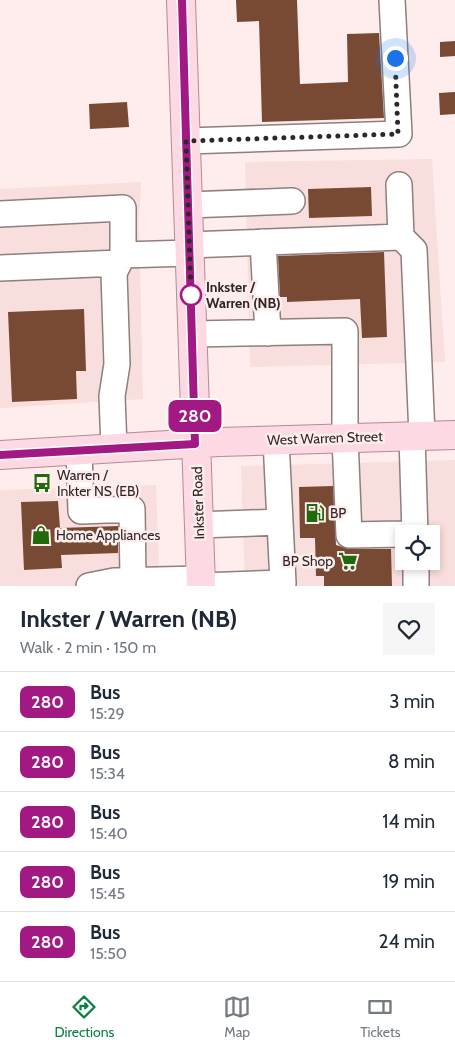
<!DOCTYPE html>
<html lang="en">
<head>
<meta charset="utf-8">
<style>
  :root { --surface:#fff; --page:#f6f6f7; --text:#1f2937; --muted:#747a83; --line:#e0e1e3; --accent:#0b8043 }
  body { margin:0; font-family:Cabin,sans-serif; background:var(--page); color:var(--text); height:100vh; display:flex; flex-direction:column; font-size:19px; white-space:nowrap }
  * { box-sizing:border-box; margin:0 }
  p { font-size:16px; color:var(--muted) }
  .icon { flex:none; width:28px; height:28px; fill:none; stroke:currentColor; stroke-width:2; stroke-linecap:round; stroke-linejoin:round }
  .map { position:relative; height:586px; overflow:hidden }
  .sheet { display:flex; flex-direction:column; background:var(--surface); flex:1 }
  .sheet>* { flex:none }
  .badge { padding:0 10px; border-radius:8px; font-size:18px; line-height:32px }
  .fabs { position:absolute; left:395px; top:525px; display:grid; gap:10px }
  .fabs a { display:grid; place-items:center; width:45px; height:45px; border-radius:0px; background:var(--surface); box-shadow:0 2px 8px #0003; font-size:25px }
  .you { position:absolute; width:25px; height:25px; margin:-12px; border:4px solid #fff; border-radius:50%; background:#1a73e8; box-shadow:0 0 0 8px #1a73e833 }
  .map>.badge { position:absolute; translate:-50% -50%; box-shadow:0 0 0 2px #fff }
  .round { display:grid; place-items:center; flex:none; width:52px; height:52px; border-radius:0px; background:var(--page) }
  .head { display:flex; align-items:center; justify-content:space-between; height:85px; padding:0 20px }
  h1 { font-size:24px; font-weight:800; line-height:38px }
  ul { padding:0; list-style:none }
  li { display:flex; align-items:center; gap:15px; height:60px; padding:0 20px; border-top:1px solid var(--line) }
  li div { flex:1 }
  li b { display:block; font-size:19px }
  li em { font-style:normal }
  li .badge { min-width:55px; font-weight:700; text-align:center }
  .tabs { display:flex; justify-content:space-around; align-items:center; height:70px; border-top:1px solid var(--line); background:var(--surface); font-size:14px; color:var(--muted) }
  .tabs a { display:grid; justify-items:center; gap:2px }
  .tabs .current { color:var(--accent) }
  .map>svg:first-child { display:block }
</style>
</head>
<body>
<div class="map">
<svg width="455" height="586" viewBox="0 0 455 586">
  <rect width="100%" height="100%" fill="#feedec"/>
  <path fill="#f8dedc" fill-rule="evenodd" d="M 432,159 L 445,362 L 250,367 L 245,162 Z
    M 141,182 L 139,219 L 143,399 L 0,408 L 0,189 Z
    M 455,460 L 455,586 L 245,586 L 241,466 ZM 404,534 L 431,534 L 431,561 L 404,561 Z
    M 156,485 L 160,586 L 0,586 L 0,490 Z"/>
  <path fill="#784a33" d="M 236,0 L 297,0 L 300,84 L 348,82 L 347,34 L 379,33 L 384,118 L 262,122 L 259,21 L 237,22 Z
    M 455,41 L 455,56 L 440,57 L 440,42 Z
    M 455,92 L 455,114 L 440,115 L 439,93 Z
    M 127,102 L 129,127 L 90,129 L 89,104 Z
    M 371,187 L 372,216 L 309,218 L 308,189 Z
    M 384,252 L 387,337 L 362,338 L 360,299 L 287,302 L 287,297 L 280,297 L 278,256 Z
    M 84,309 L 86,371 L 76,371 L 77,399 L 12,402 L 8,312 Z
    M 333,486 L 336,545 L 349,549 L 391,549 L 392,586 L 324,586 L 324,576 L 316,576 L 315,538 L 300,538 L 299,487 Z
    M 58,501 L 60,528 L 118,526 L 118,553 L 61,555 L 62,568 L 24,570 L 21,502 Z"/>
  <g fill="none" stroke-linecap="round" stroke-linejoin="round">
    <g stroke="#8e7f7e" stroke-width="28">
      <path id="minor" d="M 186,141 L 399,134 L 392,0
        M 188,205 L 292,201
        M 0,214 L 123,208 L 123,255 L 114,273 L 117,364 L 112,396 L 114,448
        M 401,237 L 414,250 L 422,435
        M 263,242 L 268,333
        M 189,245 L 401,237 L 399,185
        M 123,255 L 189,253
        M 0,268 L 119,263
        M 192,334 L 345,331 L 345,438 L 349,535 L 404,534
        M 412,436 L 415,534
        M 276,440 L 280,522
        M 79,450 L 81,511 L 132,509 L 133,580
        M 198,525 L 280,522 L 283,583 L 201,586
        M 416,561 L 416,586
        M 89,586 L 114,581 L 200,579"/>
    </g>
    <g stroke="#b48a95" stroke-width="30">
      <path id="major" d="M 181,0 L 201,586
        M 0,455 L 219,442 L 455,435"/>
    </g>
    <use href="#minor" stroke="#fff" stroke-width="25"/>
    <use href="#major" stroke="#fdd9e3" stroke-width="28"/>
  </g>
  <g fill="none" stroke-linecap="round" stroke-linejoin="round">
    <g stroke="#fff" stroke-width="11">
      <path id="line" d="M 0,455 L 195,444 L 182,0"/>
    </g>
    <use href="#line" stroke="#a31984" stroke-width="8"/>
    <path stroke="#2d2727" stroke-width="5" stroke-dasharray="0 9" d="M 191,295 L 186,141 L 398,134 L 395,58"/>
  </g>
  <defs>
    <g id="bus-bare" transform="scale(1.5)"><path d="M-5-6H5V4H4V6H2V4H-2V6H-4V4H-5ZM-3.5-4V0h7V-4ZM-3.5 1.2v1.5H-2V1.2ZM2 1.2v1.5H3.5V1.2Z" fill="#1f6b0b" stroke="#feedec" stroke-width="2.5" paint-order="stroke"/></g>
    <g id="fuel-bare" transform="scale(1.5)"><path d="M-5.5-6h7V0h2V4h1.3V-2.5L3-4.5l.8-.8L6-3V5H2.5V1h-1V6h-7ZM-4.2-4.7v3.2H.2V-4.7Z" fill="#1f6b0b" stroke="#feedec" stroke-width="2.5" paint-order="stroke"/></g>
    <g id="shop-bare" transform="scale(1.5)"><path d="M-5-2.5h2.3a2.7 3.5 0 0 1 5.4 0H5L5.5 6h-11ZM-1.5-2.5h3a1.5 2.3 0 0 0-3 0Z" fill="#1f6b0b" stroke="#feedec" stroke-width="2.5" paint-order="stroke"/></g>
    <g id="supermarket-bare" transform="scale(1.5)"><path d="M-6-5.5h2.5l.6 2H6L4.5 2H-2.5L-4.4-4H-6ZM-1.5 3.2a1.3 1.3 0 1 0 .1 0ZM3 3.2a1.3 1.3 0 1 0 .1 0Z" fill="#1f6b0b" stroke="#feedec" stroke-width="2.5" paint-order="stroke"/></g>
  </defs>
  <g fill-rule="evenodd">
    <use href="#bus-bare" x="42" y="483"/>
    <use href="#fuel-bare" x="315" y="513"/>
    <use href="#shop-bare" x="41" y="535"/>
    <use href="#supermarket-bare" x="348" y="561"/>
  </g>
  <circle fill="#fff" stroke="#a31984" stroke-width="2.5" cx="191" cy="295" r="10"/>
  <g text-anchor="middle" stroke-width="5" stroke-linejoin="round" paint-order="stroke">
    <g font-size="14" font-weight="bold" fill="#2d2727" stroke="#feedec" text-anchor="start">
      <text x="206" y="292">Inkster /<tspan x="206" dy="16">Warren (NB)</tspan></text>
    </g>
    <g font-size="14" fill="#2d2727" stroke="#feedec">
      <text transform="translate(325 438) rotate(-2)" y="5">West Warren Street</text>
      <text transform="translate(198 503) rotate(-92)" y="5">Inkster Road</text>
    </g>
    <g font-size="14" fill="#2d2727" stroke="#feedec" text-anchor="start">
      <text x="57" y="480">Warren /<tspan x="57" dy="16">Inkter NS (EB)</tspan></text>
      <text x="330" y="518">BP</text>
      <text x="56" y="540">Home Appliances</text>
      <text x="333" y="566" text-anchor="end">BP Shop</text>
    </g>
  </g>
</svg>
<div class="fabs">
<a><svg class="icon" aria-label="locate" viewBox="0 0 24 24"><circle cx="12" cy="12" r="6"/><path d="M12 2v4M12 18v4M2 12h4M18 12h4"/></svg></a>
</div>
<div class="you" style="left:395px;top:58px"></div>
<b class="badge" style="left:195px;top:416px;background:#a31984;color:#fff">280</b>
</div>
<section class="sheet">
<div class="head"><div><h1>Inkster / Warren (NB)</h1><p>Walk · 2 min · 150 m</p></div><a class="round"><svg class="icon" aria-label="heart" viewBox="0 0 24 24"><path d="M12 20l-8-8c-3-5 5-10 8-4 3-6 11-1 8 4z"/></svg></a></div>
<ul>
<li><span class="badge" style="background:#a31984;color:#fff">280</span><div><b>Bus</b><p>15:29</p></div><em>3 min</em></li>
<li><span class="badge" style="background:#a31984;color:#fff">280</span><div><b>Bus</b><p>15:34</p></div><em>8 min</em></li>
<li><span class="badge" style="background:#a31984;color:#fff">280</span><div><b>Bus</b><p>15:40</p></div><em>14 min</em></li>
<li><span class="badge" style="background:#a31984;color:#fff">280</span><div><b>Bus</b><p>15:45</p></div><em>19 min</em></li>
<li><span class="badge" style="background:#a31984;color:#fff">280</span><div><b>Bus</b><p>15:50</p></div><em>24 min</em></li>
</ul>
</section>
<nav class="tabs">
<a class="current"><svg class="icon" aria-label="directions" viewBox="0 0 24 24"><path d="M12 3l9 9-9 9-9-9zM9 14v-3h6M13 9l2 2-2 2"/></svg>Directions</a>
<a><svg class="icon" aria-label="map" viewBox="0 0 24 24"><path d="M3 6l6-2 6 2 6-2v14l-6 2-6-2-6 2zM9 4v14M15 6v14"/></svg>Map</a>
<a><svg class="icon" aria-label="tickets" viewBox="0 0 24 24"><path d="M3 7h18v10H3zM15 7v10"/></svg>Tickets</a>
</nav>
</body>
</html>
